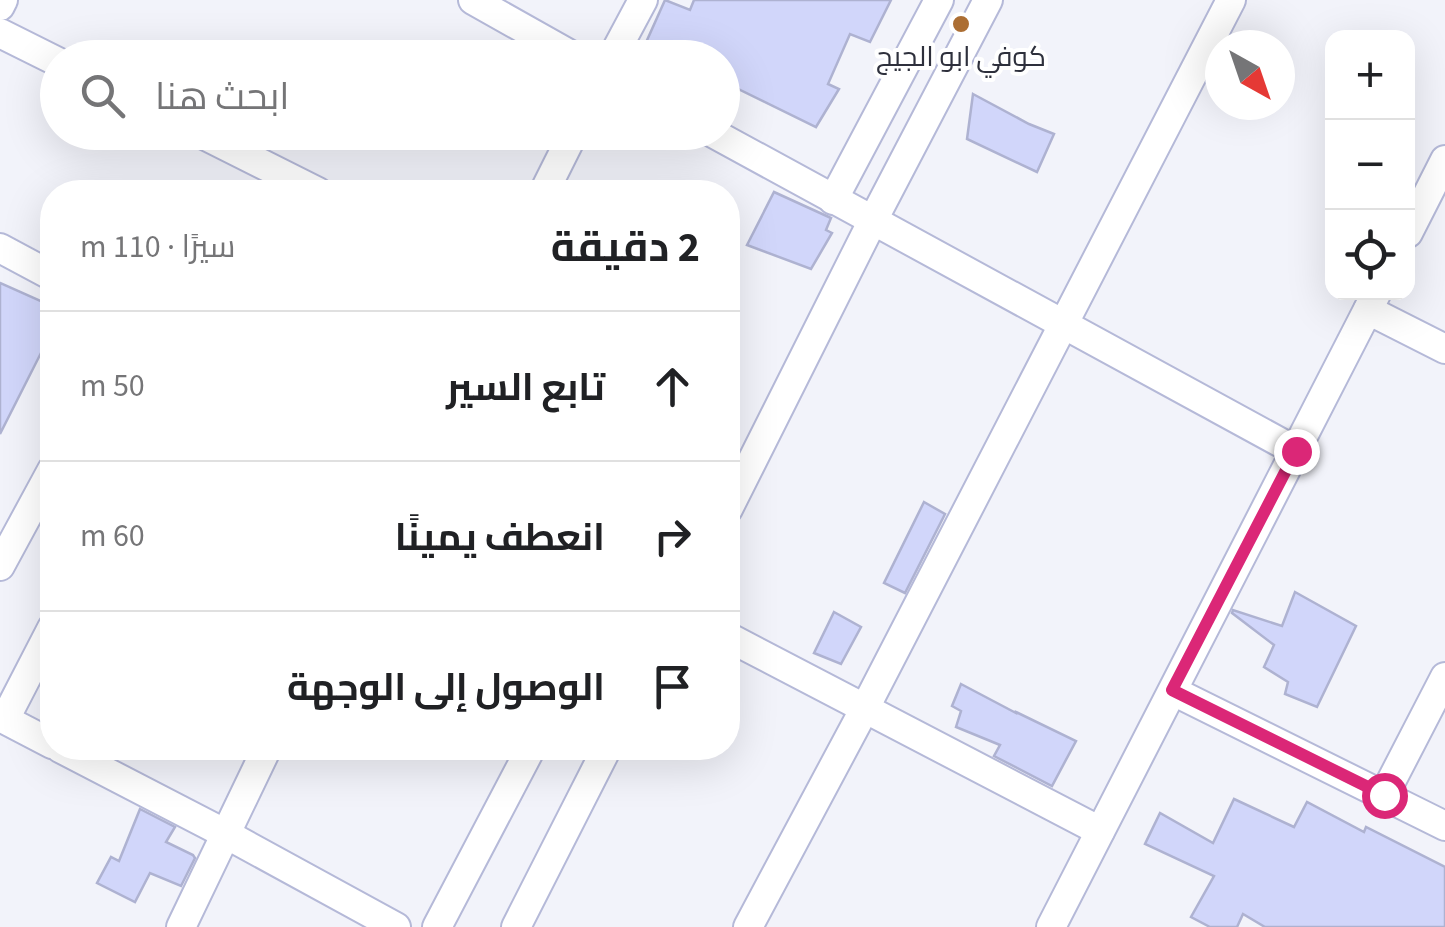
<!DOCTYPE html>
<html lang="ar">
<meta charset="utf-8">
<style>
body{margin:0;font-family:"Source Sans 3",Cairo,sans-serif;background:#f2f2f2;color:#202124;direction:rtl}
.controls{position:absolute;right:30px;top:30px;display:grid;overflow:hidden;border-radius:20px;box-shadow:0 10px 40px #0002}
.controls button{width:90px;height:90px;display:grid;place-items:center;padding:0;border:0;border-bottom:2px solid #e0e0e0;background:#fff;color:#202124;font:50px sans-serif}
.compass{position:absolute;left:1205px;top:30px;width:90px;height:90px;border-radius:50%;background:#fff;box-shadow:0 10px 40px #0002;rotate:140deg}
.stop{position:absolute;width:30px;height:30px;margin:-22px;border:8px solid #db2777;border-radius:50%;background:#fff}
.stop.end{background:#db2777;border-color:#fff;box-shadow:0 2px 10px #0008}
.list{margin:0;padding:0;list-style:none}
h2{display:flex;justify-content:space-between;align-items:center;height:130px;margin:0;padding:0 40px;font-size:42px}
h2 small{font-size:32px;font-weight:400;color:#757577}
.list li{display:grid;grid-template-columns:65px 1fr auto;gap:30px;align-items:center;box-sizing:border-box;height:150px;padding:0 40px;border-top:2px solid #e0e0e0}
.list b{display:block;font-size:38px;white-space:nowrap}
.list em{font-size:32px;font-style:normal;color:#757577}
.icon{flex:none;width:55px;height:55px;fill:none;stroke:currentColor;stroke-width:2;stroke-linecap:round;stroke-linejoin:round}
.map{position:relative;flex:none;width:1445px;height:927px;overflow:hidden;direction:ltr}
.search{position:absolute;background:#fff;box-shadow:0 10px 40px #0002;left:40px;top:40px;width:700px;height:110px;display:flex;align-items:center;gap:25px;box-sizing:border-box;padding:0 35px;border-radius:55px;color:#757577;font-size:38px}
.panel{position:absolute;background:#fff;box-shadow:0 10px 40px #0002;left:40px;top:180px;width:700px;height:580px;border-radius:40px;direction:rtl}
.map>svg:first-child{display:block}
.building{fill:#d1d6fa;stroke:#aeb2d1;stroke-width:2.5}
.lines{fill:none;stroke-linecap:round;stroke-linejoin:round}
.street-casing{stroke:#b5b9d8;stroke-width:32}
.street{stroke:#fff;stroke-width:28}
.route{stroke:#db2777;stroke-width:12}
.poi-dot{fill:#ac6e33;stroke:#fff;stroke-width:4}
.labels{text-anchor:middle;stroke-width:8;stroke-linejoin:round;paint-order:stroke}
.poi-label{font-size:28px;fill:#2e303c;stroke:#fff}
</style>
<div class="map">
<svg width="1445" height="927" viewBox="0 0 1445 927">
<rect width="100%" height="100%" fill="#f2f3fa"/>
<!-- building -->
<g class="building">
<polygon points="665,0 690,10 694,0 891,0 870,42 850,34 828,84 839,89 816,127 722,81 722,58 666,58 644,47"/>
<polygon points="973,94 1029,124 1054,134 1037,172 967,139"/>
<polygon points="774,192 831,218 826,230 832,233 811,269 747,245"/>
<polygon points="0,283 52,306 52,348 45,345 0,434"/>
<polygon points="924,502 945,514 905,593 884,583"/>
<polygon points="1295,592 1356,626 1317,707 1285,694 1288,682 1264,667 1274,645 1232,613 1233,610 1282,626"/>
<polygon points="834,612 861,627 841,664 814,653"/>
<polygon points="961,684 1016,713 1016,712 1076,741 1052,786 994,756 1000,745 956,727 961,711 952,706"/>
<polygon points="1234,799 1294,827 1307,802 1364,832 1366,827 1445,867 1445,927 1265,927 1243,914 1237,927 1210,927 1191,917 1214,876 1145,844 1160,813 1213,843"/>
<polygon points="140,809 175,827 166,842 193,855 195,858 181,886 150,873 135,902 97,883 111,857 119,861"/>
</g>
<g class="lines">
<defs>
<g id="street">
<polyline points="473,0 576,58"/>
<polyline points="0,6 3,0"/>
<polyline points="0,33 58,62"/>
<polyline points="612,58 643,0"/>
<polyline points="198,132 318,192"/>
<polyline points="711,132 1296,451"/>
<polyline points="544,192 574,132"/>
<polyline points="833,200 939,0"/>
<polyline points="1408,233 1445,160"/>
<polyline points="0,248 52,276"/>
<polyline points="1368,310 1445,349"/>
<polyline points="728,509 872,222 988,0"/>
<polyline points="0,566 52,470"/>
<polyline points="728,637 1100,831"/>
<polyline points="1173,691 1445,826"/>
<polyline points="0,717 52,744"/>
<polyline points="5,719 52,628"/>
<polyline points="60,748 224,833 396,927"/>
<polyline points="1384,795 1445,677"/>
<polyline points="181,927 267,748"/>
<polyline points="437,927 531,748"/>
<polyline points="516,927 607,748"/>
<polyline points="748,927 865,708 1231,0"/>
<polyline points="1051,927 1377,292"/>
</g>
</defs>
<!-- street casing -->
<use href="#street" class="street-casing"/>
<!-- street -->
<use href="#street" class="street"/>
</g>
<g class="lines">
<!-- route -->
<polyline class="route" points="1296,451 1172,690 1384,795"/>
</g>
<!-- markers -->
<circle class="poi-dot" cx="961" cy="24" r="10"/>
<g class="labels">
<!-- poi labels -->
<g class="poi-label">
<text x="961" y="66">كوفي ابو الجيج</text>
</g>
</g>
</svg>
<div class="controls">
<button>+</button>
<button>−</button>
<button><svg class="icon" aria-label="locate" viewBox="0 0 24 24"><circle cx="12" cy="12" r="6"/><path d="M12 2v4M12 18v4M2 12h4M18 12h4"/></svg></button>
</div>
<svg class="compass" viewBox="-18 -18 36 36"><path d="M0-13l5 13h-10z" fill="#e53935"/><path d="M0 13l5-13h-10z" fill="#757577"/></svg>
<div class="stop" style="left:1384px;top:795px"></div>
<div class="stop end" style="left:1296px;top:451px"></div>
<div class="search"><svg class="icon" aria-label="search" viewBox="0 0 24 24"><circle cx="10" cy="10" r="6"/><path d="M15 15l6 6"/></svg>ابحث هنا</div>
<section class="panel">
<h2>2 دقيقة<small>سيرًا · 110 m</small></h2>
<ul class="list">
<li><svg class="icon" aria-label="ahead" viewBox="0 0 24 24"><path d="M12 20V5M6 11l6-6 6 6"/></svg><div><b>تابع السير</b></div><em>50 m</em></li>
<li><svg class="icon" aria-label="right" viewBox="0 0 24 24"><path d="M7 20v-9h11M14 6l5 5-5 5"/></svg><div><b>انعطف يمينًا</b></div><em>60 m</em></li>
<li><svg class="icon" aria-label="arrive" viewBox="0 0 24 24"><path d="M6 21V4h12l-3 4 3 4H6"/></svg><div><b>الوصول إلى الوجهة</b></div></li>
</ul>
</section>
</div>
